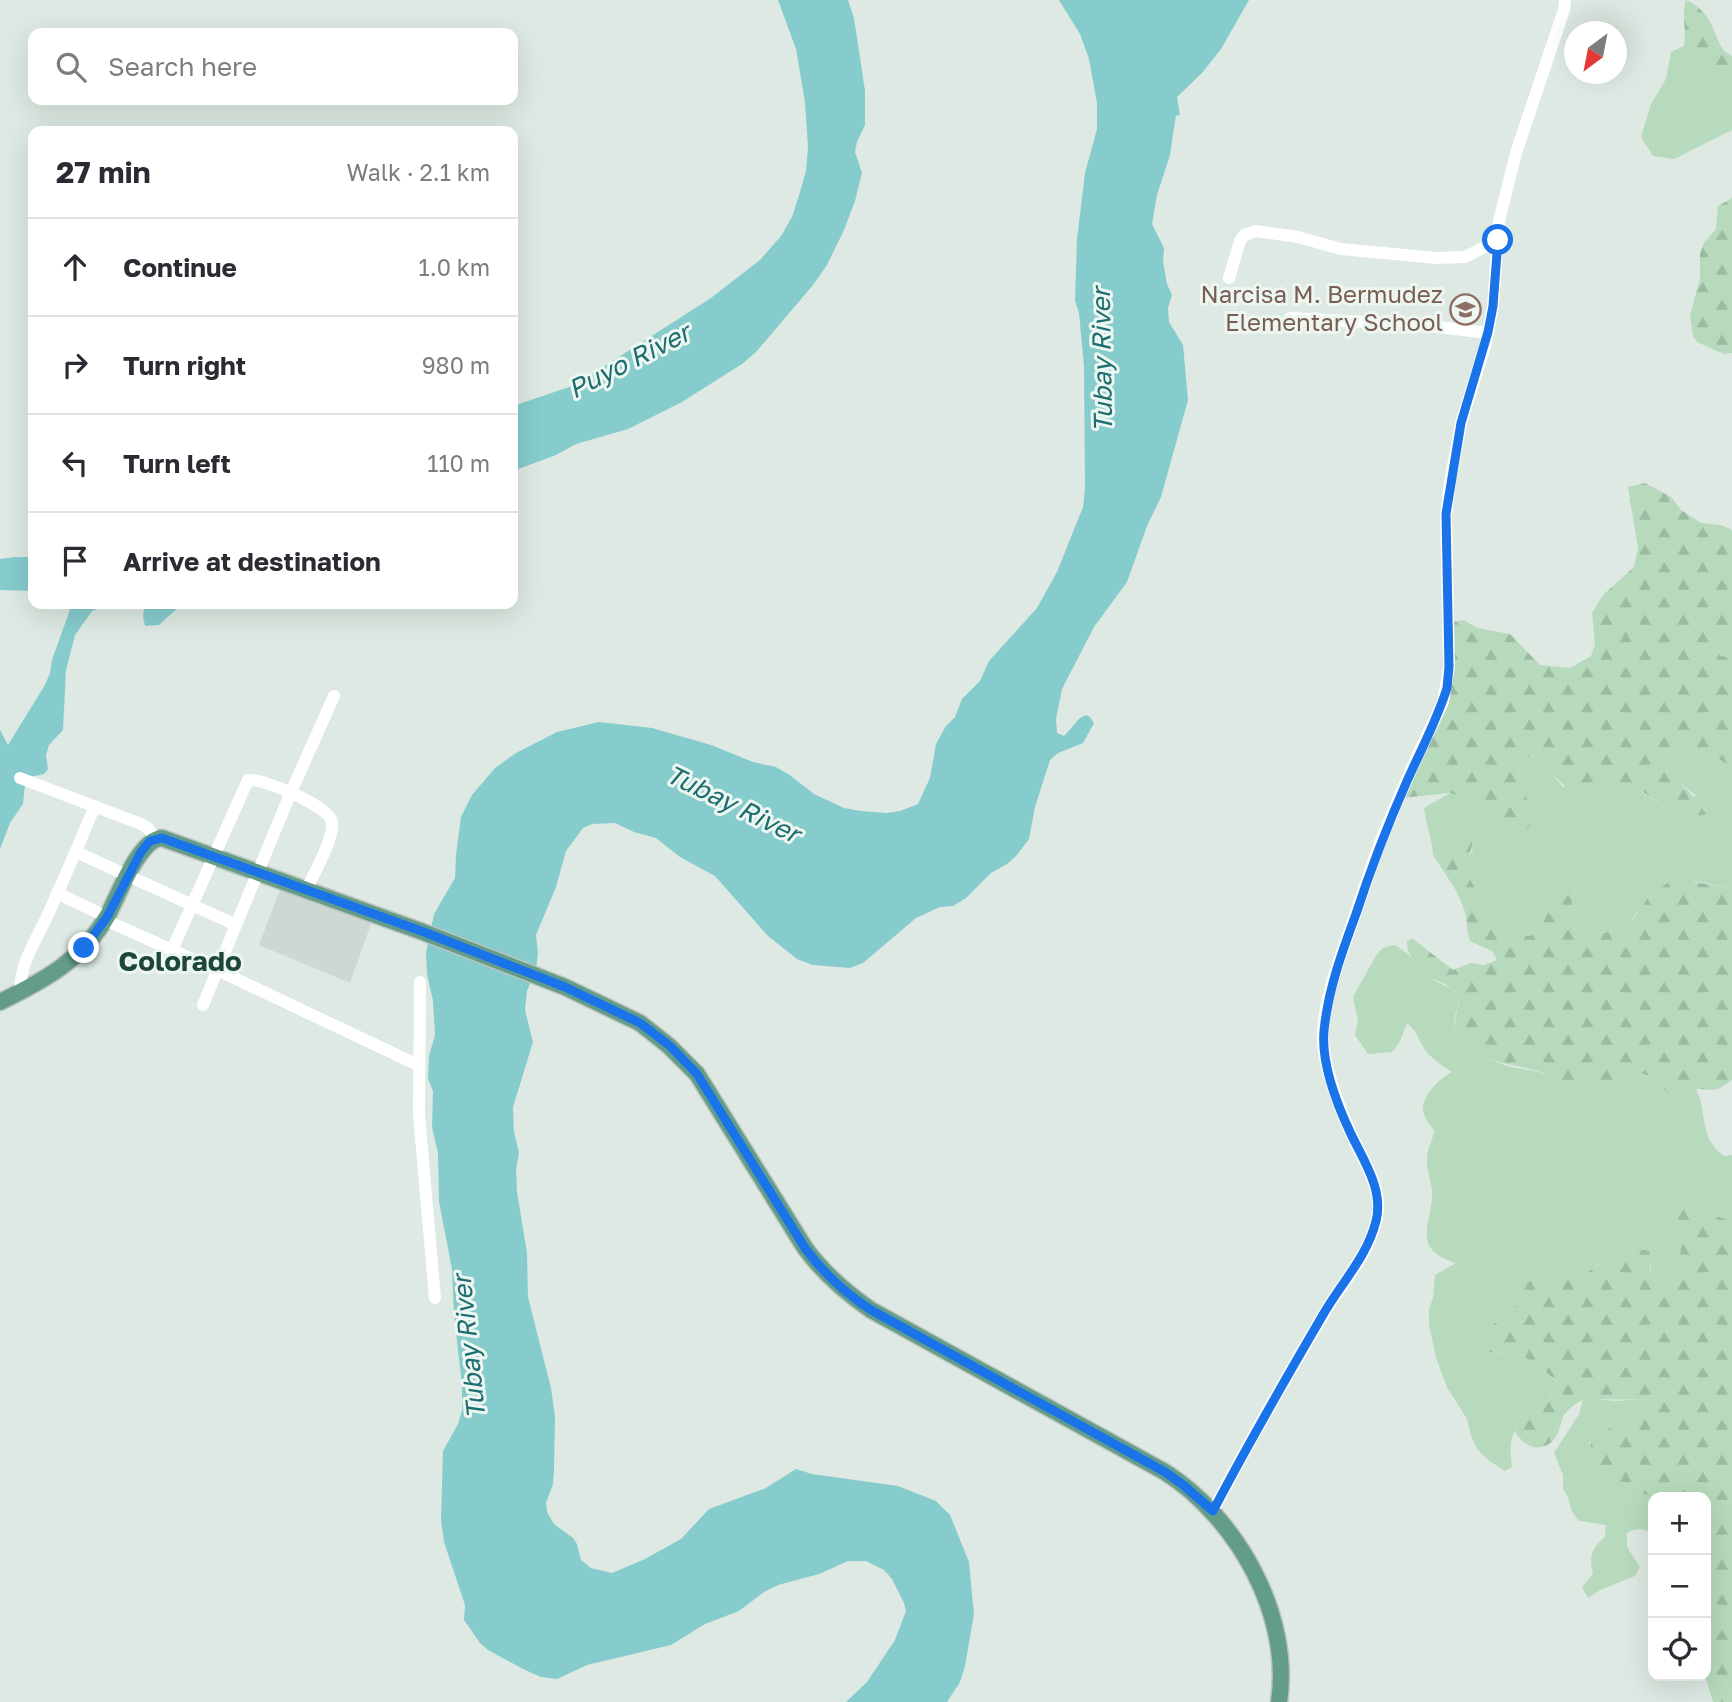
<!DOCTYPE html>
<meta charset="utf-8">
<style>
body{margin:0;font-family:"Golos Text",sans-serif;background:#f7f7f7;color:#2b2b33}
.controls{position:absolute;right:21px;bottom:21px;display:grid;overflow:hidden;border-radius:14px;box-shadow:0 7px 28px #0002}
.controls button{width:63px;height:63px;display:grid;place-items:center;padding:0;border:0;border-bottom:2px solid #e1e1e2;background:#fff;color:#2b2b33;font:35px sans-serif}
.compass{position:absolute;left:1564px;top:21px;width:63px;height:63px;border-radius:50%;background:#fff;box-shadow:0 7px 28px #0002;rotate:212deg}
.stop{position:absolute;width:21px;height:21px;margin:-16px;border:5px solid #1a73e8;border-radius:50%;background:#fff}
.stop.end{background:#1a73e8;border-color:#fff;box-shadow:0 2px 7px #0008}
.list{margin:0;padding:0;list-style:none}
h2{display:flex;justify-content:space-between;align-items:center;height:91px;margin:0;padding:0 28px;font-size:30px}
h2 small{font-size:23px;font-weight:400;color:#7c7c81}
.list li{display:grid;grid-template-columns:46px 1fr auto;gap:21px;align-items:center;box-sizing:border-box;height:98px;padding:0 28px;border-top:2px solid #e1e1e2}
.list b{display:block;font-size:26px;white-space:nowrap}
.list em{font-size:23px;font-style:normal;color:#7c7c81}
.icon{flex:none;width:38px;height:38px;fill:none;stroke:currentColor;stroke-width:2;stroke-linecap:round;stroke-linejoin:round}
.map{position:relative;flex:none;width:1732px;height:1702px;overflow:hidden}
.search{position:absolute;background:#fff;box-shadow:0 7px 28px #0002;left:28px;top:28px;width:490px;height:77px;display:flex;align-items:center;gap:18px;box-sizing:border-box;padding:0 24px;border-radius:14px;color:#7c7c81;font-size:26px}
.panel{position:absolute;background:#fff;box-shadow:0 7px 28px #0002;left:28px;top:126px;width:490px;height:483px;border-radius:14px}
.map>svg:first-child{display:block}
.built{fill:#ccd8d1}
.green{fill:#b6dabb}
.forest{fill:url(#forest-firs)}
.water{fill:#86cccd}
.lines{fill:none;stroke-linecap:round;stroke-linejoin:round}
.major-casing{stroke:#bcc3c0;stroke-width:19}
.minor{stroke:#fff;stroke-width:12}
.major{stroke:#639d87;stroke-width:16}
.route{stroke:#1a73e8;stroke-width:9}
.labels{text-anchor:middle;stroke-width:6;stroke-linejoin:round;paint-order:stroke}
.education-label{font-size:24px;fill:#785e54;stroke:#edf6f0;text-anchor:end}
.water-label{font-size:26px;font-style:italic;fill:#1c6e71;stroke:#edf6f0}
.quarter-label{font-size:28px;font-weight:bold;fill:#1d4838;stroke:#edf6f0}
</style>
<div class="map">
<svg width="1732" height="1702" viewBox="0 0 1732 1702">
<defs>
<pattern id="forest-firs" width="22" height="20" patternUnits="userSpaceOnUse" patternTransform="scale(1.75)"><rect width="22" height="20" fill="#b6dabb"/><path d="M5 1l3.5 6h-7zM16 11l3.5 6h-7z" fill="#9cbca1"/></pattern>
</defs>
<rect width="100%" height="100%" fill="#dde9e2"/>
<!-- built -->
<polygon class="built" points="281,887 372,921 350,983 259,945"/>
<!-- green -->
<g class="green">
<polygon points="1684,46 1707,54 1728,74 1732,75 1732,130 1674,159 1653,156 1641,137 1651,104 1666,79 1671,52"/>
<polygon points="1732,628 1732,659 1720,655 1712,639"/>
<path d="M1688 744 1732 766V889L1695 881 1637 912 1627 928 1604 933 1576 931 1569 918 1576 880 1547 913 1541 930 1530 936C1525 935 1518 934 1514 932 1500 925 1470 885 1467 871 1465 862 1468 857 1473 850L1463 835 1433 855C1432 838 1426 825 1424 808L1450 793 1474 802 1501 821 1524 796 1517 778 1519 761 1532 755 1546 767 1563 787 1624 781 1662 805 1696 796 1669 773 1658 760 1671 746Z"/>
<path d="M1394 945C1412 953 1420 971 1437 982 1448 988 1451 985 1460 996 1459 1005 1454 1015 1454 1023 1455 1047 1488 1060 1508 1066 1525 1071 1540 1068 1555 1081L1640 1074 1657 1080 1664 1090 1696 1089C1709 1115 1697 1136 1724 1156L1732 1155V1221L1699 1211 1676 1234 1682 1251 1675 1286 1665 1293 1651 1279V1264L1633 1248 1576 1278 1529 1282 1515 1306 1480 1336 1477 1353 1514 1352 1530 1360 1558 1383C1548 1414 1514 1412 1511 1444 1510 1451 1511 1459 1512 1467L1505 1471 1488 1460 1477 1449 1471 1436 1467 1419 1447 1387 1436 1358 1429 1324V1309L1433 1298 1435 1275 1456 1263C1409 1248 1433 1225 1432 1191 1431 1180 1426 1169 1427 1158 1427 1149 1433 1140 1434 1131 1431 1125 1424 1118 1423 1111 1422 1095 1440 1078 1452 1072 1439 1064 1426 1055 1420 1041 1416 1032 1415 1030 1407 1023L1399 1043 1392 1052 1368 1054 1355 1035 1358 1021 1353 997 1377 954 1383 948Z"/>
<path d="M1593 1399 1616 1401 1645 1399 1655 1407 1635 1421 1606 1430 1589 1442 1595 1470 1622 1482 1637 1485 1658 1497 1671 1495 1675 1497H1653V1534C1643 1529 1637 1527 1627 1533V1547L1640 1567 1635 1576 1600 1590 1588 1598 1582 1587 1593 1574C1589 1556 1591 1549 1605 1537L1606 1525 1579 1521 1572 1512 1568 1497 1563 1489V1475L1554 1453 1579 1414 1583 1400Z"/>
</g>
<!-- forest -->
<g class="forest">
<path d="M1686 0C1720 15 1711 47 1732 56V75L1717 69C1710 53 1698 53 1684 46 1687 30 1681 12 1686 0Z"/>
<polygon points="1732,198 1732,353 1724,354 1697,342 1693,336 1690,316 1700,278 1700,254 1704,243 1716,229 1718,206"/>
<path d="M1645 483 1671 497 1681 510 1701 523 1721 525 1732 530V628L1712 639 1720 655 1732 659V766L1688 744 1671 746 1658 760C1674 779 1693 792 1706 814 1668 824 1646 781 1611 782L1600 797 1581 799C1562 786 1549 769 1532 755L1519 761 1517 777 1535 817 1526 831 1501 821 1474 802 1450 793 1401 798 1439 716 1452 622 1464 620 1477 628 1510 634 1540 665 1570 668 1591 656 1595 644 1592 613 1603 595 1634 567 1638 548 1628 487Z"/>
<path d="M1463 835 1473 838C1473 851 1465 859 1467 870 1469 884 1500 925 1513 931 1518 934 1524 935 1530 936L1541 930 1559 876 1569 869 1576 880 1569 918 1576 931 1604 933 1627 928 1648 898 1674 878 1732 889V1080C1713 1094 1715 1089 1694 1089 1686 1089 1678 1092 1670 1094 1660 1087 1654 1075 1639 1074 1626 1074 1608 1086 1592 1087 1580 1088 1566 1088 1555 1081 1548 1077 1545 1073 1537 1071 1512 1063 1475 1063 1458 1038 1450 1025 1459 1010 1460 996 1447 979 1429 984 1415 962 1410 955 1407 951 1407 941L1413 939 1453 970 1471 963 1484 965 1497 960 1492 951 1470 941C1466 930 1468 920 1464 909 1457 888 1444 873 1433 855Z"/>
<path d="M1687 1207 1732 1221V1702H1713L1705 1676 1706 1497H1675L1671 1495 1658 1497 1643 1494 1637 1485 1622 1482 1606 1489 1592 1479C1598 1463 1586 1450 1592 1434L1635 1421 1654 1407 1645 1399C1630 1401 1590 1397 1581 1401 1574 1404 1569 1409 1564 1415 1561 1420 1561 1425 1559 1430 1550 1454 1526 1452 1515 1431 1524 1408 1550 1412 1558 1382L1530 1360 1514 1352 1477 1353 1480 1336 1515 1306 1528 1282 1542 1276 1576 1278 1633 1248 1649 1251 1651 1279 1665 1292 1675 1286C1680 1256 1687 1250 1668 1223L1674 1214Z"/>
</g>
<!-- water -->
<g class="water">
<polygon points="778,0 848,0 854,18 865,91 865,125 857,142 855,152 862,173 855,201 844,230 827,265 813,285 756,352 742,364 682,402 628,429 576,444 556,455 513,471 513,406 575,385 711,298 760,260 781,236 792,217 800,192 806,171 808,147 805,102 796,49"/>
<polygon points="1059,0 1249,0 1221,49 1202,73 1177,97 1180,115 1176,116 1175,121 1170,155 1157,195 1152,224 1164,248 1163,262 1167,284 1172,295 1168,308 1169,322 1183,345 1188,400 1161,497 1147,526 1127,582 1094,627 1062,689 1056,719 1057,733 1064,736 1080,718 1086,715 1090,717 1094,723 1083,743 1058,753 1050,760 1035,807 1029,839 1016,856 1007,864 991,873 966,898 953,906 940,907 916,918 863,963 850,968 813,965 797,959 768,936 715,876 680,857 656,838 634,832 615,823 592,824 583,828 566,851 556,887 536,935 538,953 536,969 527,991 525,1010 533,1042 513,1107 514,1132 519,1153 516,1169 517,1192 527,1253 528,1297 551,1388 555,1417 554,1470 553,1484 546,1503 547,1512 554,1524 573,1538 577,1544 581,1560 591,1568 612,1573 645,1559 681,1539 709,1509 766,1488 796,1469 812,1474 898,1486 936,1501 950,1515 969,1562 974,1614 965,1666 960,1682 947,1702 846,1702 867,1682 895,1640 906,1611 904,1603 892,1579 884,1570 866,1561 848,1561 819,1574 778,1585 764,1592 739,1611 705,1624 671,1645 587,1665 557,1679 541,1677 523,1669 488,1650 480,1643 464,1620 465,1605 444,1542 441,1520 443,1451 458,1424 462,1411 462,1386 454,1313 452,1269 439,1202 438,1153 432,1127 433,1091 428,1079 429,1056 435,1035 433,1001 427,974 426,953 434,914 455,878 456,855 461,817 472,795 495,768 516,753 557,732 599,722 652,728 711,745 753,762 776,767 791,776 814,794 844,808 861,811 887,813 900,811 918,804 930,778 936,744 946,726 955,717 962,699 980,681 989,661 1037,608 1057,572 1083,507 1085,488 1084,367 1079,313 1075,301 1077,239 1085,173 1097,129 1097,103 1089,59 1080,34"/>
<polygon points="15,557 33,557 33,591 0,590 0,559"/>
<polygon points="72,604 108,604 92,611 75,635 66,670 63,730 49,745 46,755 48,769 44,774 30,777 25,785 23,804 10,823 0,849 0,730 8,745 45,685 50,673 52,660"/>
<polygon points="145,604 182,604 159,625 145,626 143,616"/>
</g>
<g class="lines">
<defs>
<path id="major" d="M0 1002C45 980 82 960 108 915 118 896 139 839 162 838L423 932 565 987 640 1023 669 1046 697 1074 805 1248C824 1274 845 1292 871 1310L1165 1472C1237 1518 1292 1615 1279 1702"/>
</defs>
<!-- major casing -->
<use href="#major" class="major-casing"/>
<!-- minor -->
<g class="minor">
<polyline points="1229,278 1240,241 1244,235 1256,231 1298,237 1341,249 1436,258 1465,257 1498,240"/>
<polyline points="1290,318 1421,325 1488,333"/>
<polyline points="20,778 141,824 148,828 155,838"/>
<polyline points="76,852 236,925"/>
<polyline points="57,893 107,917"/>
<polyline points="105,920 217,970 418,1065"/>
<path d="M172 950 248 780C263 778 332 807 332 823 333 842 314 872 307 889"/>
<polyline points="420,982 419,1115 435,1298"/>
<path d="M20 993C20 961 37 939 49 912 65 877 80 841 95 806"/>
<polyline points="203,1005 291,792 334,696"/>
<path d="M1213 1511C1247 1445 1284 1381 1322 1317 1341 1283 1374 1251 1378 1210 1380 1182 1360 1156 1350 1131 1339 1106 1328 1078 1324 1051 1318 1010 1341 956 1354 918 1364 889 1373 860 1384 833 1402 789 1422 745 1443 702L1449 667 1446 515 1450 482 1461 423 1486 343 1493 306 1499 221 1516 153 1564 10 1565 0"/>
</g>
<!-- major -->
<use href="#major" class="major"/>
</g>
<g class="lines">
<!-- route -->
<path class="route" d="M84 948 107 917 141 852 150 841 162 838 424 932 565 987 640 1023 670 1046 697 1074 805 1248C824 1274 845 1293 871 1310L1165 1472 1182 1484 1213 1511C1248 1444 1286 1378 1324 1313 1342 1282 1367 1257 1376 1221 1384 1189 1363 1160 1350 1132 1336 1102 1321 1064 1324 1031 1328 990 1342 952 1356 914 1371 868 1388 824 1407 781 1421 750 1437 720 1447 688L1449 667 1446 514 1461 423 1488 332 1493 306 1498 240"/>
</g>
<!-- icons -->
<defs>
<symbol id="school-ring" viewBox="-11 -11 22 22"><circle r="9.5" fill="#edf6f0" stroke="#8d6e63" stroke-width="1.5"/><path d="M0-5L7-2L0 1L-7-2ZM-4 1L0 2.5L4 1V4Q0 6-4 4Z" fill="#8d6e63"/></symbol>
</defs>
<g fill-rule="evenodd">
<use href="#school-ring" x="1448" y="292" width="35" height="35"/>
</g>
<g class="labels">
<!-- education labels -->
<g class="education-label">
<text x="1443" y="303">Narcisa M. Bermudez<tspan x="1443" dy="28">Elementary School</tspan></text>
</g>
<!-- water labels -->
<g class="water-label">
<text transform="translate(1102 360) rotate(-91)" y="9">Tubay River</text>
<text transform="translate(629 361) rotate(-27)" y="9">Puyo River</text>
<text transform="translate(733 804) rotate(26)" y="9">Tubay River</text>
<text transform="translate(469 1347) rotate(-96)" y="9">Tubay River</text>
</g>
<!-- quarter labels -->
<g class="quarter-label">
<text x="180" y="971">Colorado</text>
</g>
</g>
</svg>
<div class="controls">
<button>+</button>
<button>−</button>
<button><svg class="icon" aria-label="locate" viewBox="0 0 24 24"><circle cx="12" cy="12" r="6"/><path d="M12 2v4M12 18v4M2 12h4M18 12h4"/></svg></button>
</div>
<svg class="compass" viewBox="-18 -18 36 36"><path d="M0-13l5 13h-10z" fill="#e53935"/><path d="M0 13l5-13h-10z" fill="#7c7c81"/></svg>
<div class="stop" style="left:1498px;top:240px"></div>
<div class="stop end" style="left:84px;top:948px"></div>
<div class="search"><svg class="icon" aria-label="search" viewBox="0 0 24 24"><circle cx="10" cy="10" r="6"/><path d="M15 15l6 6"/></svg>Search here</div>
<section class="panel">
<h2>27 min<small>Walk · 2.1 km</small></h2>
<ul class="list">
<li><svg class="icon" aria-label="ahead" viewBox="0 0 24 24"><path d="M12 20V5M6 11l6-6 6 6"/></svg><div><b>Continue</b></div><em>1.0 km</em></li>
<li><svg class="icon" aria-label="right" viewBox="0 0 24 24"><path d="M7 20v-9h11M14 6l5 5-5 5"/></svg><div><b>Turn right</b></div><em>980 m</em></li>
<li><svg class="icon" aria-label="left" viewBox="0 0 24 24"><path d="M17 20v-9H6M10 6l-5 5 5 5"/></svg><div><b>Turn left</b></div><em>110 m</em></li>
<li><svg class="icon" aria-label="arrive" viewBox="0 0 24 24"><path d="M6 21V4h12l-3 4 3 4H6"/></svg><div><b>Arrive at destination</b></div></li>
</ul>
</section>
</div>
